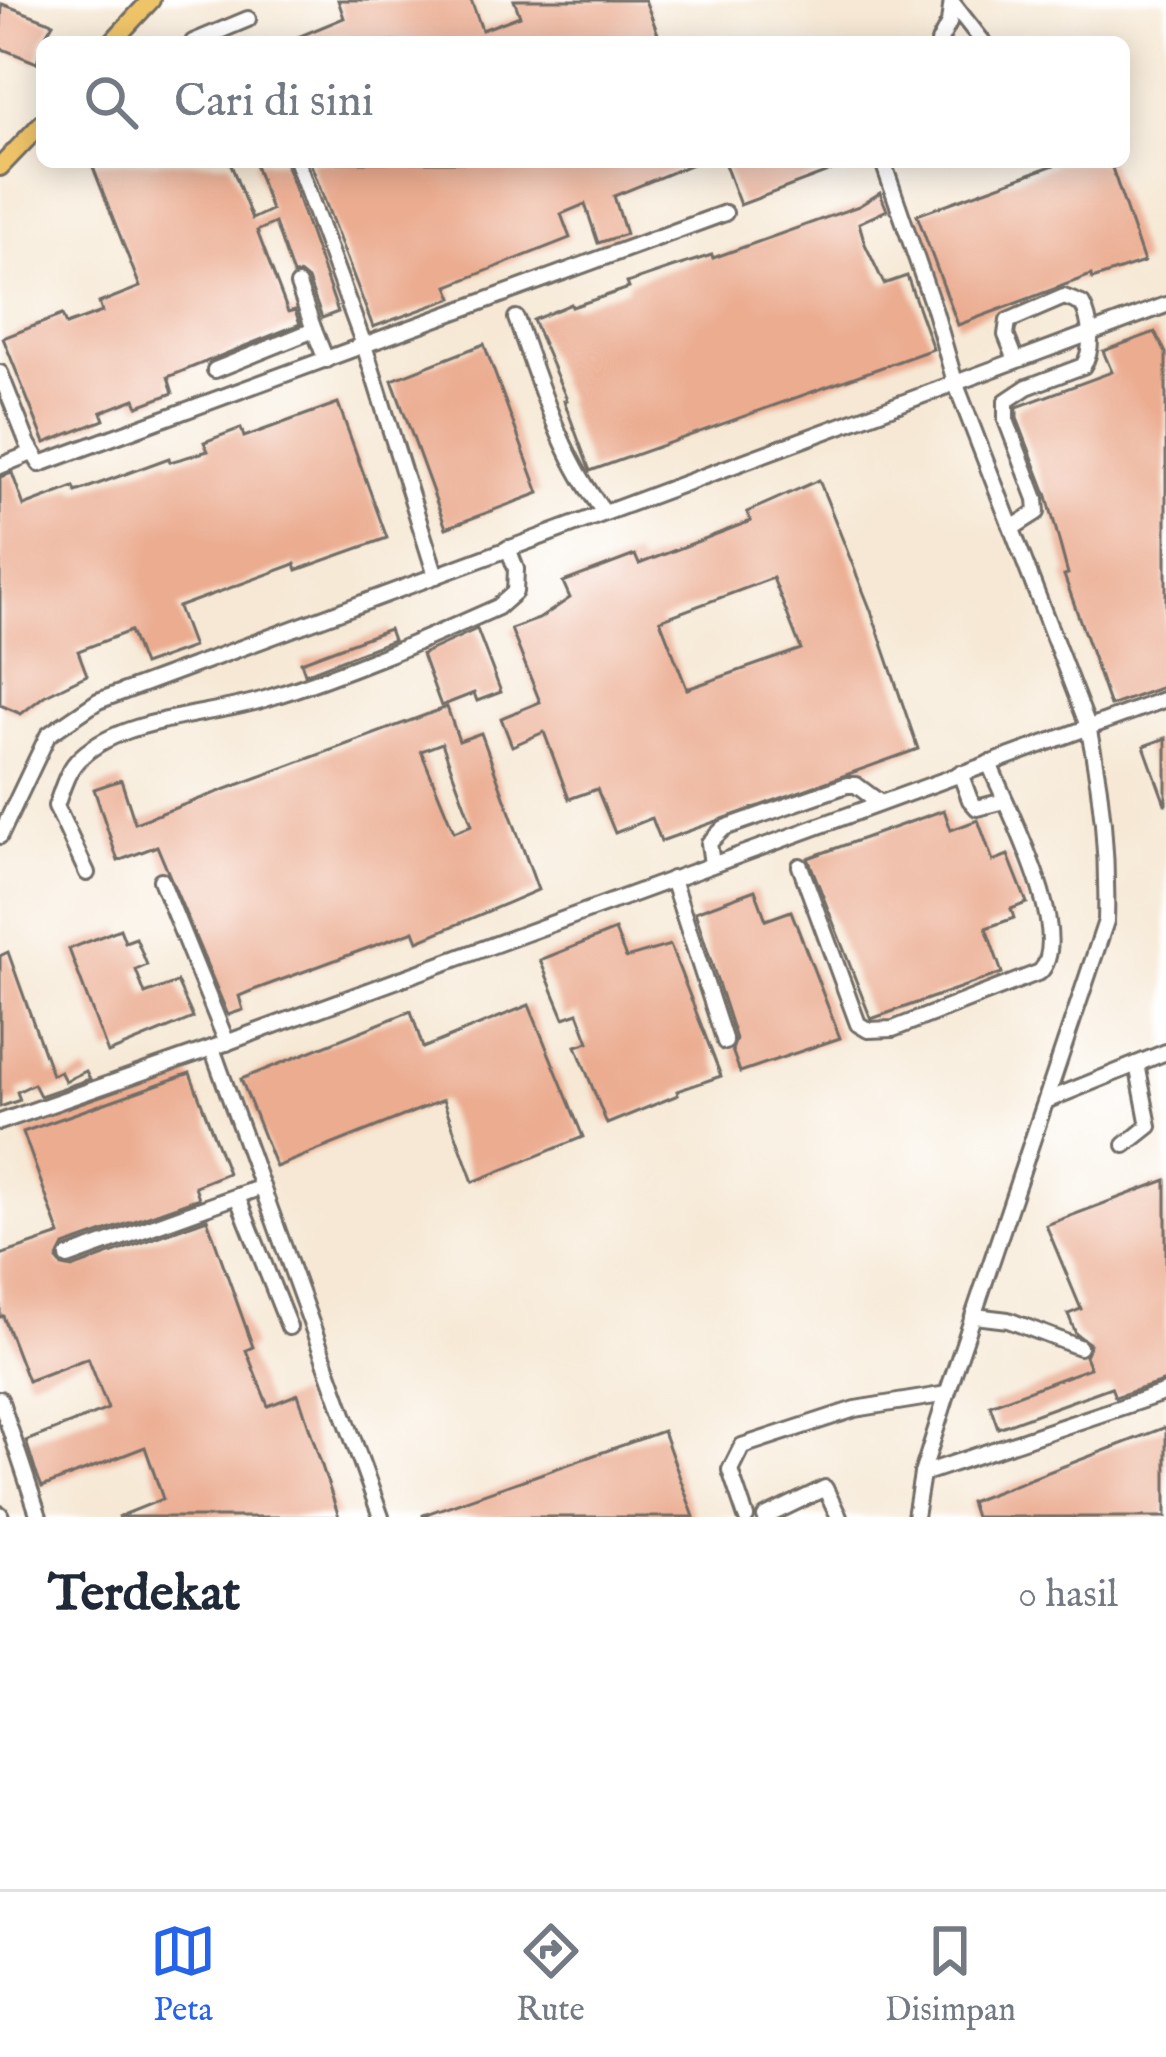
<!DOCTYPE html>
<html lang="id">
<style>
body{margin:0;font-family:"IM FELL English",serif;background:#f2f2f3;color:#1f2937}
.list{margin:0;padding:0;list-style:none}
h2{display:flex;justify-content:space-between;align-items:center;height:156px;margin:0;padding:0 48px;font-size:51px}
h2 small{font-size:39px;font-weight:400;color:#747a83}
.icon{flex:none;width:66px;height:66px;fill:none;stroke:currentColor;stroke-width:2;stroke-linecap:round;stroke-linejoin:round}
.map{position:relative;flex:none;width:1166px;height:1517px;overflow:hidden}
.search{position:absolute;background:#fff;box-shadow:0 6px 30px #0003;left:36px;right:36px;top:36px;height:132px;display:flex;align-items:center;gap:30px;box-sizing:border-box;padding:0 42px;border-radius:18px;color:#747a83;font-size:45px}
.sheet{height:372px;background:#fff}
nav{display:flex;justify-content:space-around;align-items:center;box-sizing:border-box;height:168px;border-top:3px solid #e0e1e3;background:#fff;font-size:33px;color:#747a83}
nav a{display:grid;justify-items:center;gap:6px}
nav .on{color:#2563eb}
.map>svg:first-child{display:block}
.building{fill:#ebac90;fill-rule:evenodd}
.lines{fill:none;stroke-linecap:round;stroke-linejoin:round}
.minor-casing{stroke:#726d66;stroke-width:20}
.major-casing{stroke:#726d66;stroke-width:22}
.minor{stroke:#fff;stroke-width:14}
.major{stroke:#efc469;stroke-width:16}
</style>
<div class="map">
<svg width="1166" height="1517" viewBox="0 0 1166 1517">
<rect width="100%" height="100%" fill="#fff"/>
<filter id="ink" filterUnits="userSpaceOnUse"><feTurbulence type="fractalNoise" baseFrequency=".00833" numOctaves="2"/><feDisplacementMap in="SourceGraphic" scale="24" xChannelSelector="R" yChannelSelector="G"/><feConvolveMatrix kernelMatrix="1 2 1 2 8 2 1 2 1" color-interpolation-filters="sRGB"/></filter>
<filter id="wash" filterUnits="userSpaceOnUse"><feTurbulence type="fractalNoise" baseFrequency=".004" numOctaves="4" result="noise"/><feDisplacementMap in="SourceGraphic" scale="48" xChannelSelector="R" yChannelSelector="G"/><feGaussianBlur stdDeviation="2.7" result="paint"/><feColorMatrix in="noise" values="0 0 0 0 0 0 0 0 0 0 0 0 0 0 0 0 0 1.4 0 .05"/><feComposite in="paint" operator="in"/></filter>
<g filter="url(#wash)">
<rect width="100%" height="100%" fill="#f6e8d4"/>
<g id="blocks">
<!-- building -->
<g class="building">
<polygon points="338,0 471,0 482,30 520,16 514,0 645,0 661,42 286,42 344,18"/>
<polygon points="2,4 53,23 42,42 37,63 0,48"/>
<polygon points="91,162 230,162 252,219 271,210 254,162 285,162 338,312 322,318 308,280 301,274 293,275 275,223 257,231 288,312 295,310 300,324 168,377 173,393 138,406 135,399 101,412 104,420 45,443 3,338 62,315 66,325 102,312 99,303 140,287"/>
<polygon points="310,162 694,162 695,163 614,196 626,234 598,243 585,204 561,214 570,238 448,286 453,298 373,327"/>
<polygon points="724,162 852,162 852,163 740,205"/>
<polygon points="1053,162 1110,162 1144,262 1092,279 1091,275 958,325 917,215 1054,165"/>
<polygon points="880,193 887,210 859,223 865,244 884,284 907,276 933,349 590,471 564,401 567,400 533,320 571,304 572,307 629,288 627,283 671,268 712,255 713,258 859,206"/>
<polygon points="1155,332 1166,353 1166,686 1110,706 1064,575 1068,574 1047,496 1017,418 1017,407 1112,372 1103,351"/>
<polygon points="484,344 539,493 446,528 392,380"/>
<polygon points="338,403 387,538 297,570 295,564 178,607 193,647 143,665 130,631 78,651 87,675 44,696 21,714 0,705 0,477 12,473 24,506 74,487 76,492 169,458 170,462 208,451 204,442 241,428 244,437"/>
<path d="M819 480 871 611 918 749 661 841 652 818 615 833 597 789 569 799 544 732 512 746 501 718 540 702 511 629 539 619 570 598 563 582 635 555 639 564 751 521 747 512ZM773 578 801 649 687 689 660 620Z"/>
<polygon points="389,629 393,640 305,674 301,662"/>
<polygon points="477,629 501,692 477,701 474,693 441,706 422,654"/>
<path d="M447 707 459 741 481 733 538 890 418 941 414 931 251 991 239 996 243 1010 228 1015 157 846 118 861 94 789 121 780 135 823ZM442 743 472 825 454 832 421 751Z"/>
<polygon points="1166,738 1166,804 1165,804 1144,746"/>
<polygon points="944,810 951,830 978,820 993,861 1008,855 1027,903 1011,909 1014,918 986,928 1002,973 871,1019 808,858"/>
<polygon points="755,890 766,920 791,911 840,1038 740,1072 732,1050 736,1039 695,912"/>
<polygon points="120,929 125,942 136,938 147,965 136,970 145,994 177,982 193,1018 108,1053 69,949"/>
<polygon points="615,930 626,958 670,945 721,1076 677,1091 678,1095 607,1124 576,1046 589,1042 578,1013 564,1018 540,960"/>
<polygon points="8,952 52,1075 60,1071 65,1081 86,1071 90,1079 40,1096 34,1084 17,1092 20,1100 0,1107 0,956"/>
<polygon points="529,1005 583,1137 473,1182 443,1100 276,1167 241,1079 411,1011 423,1048"/>
<polygon points="190,1073 228,1173 195,1186 199,1198 64,1246 57,1260 62,1266 72,1268 207,1219 253,1347 246,1350 268,1406 298,1394 339,1517 118,1517 163,1499 145,1447 42,1487 35,1470 26,1441 108,1409 88,1358 28,1381 3,1316 0,1317 0,1255 60,1235 23,1132"/>
<polygon points="1166,1180 1166,1381 1115,1397 1111,1387 998,1428 990,1405 1090,1368 1085,1356 1090,1344 1076,1334 1068,1314 1081,1309 1046,1225"/>
<polygon points="1166,1427 1166,1517 975,1517 970,1502"/>
<polygon points="663,1431 694,1517 423,1517 423,1515"/>
</g>
</g>
</g>
<g filter="url(#ink)">
<use href="#blocks" fill-opacity="0" stroke="#726d66" stroke-width="3"/>
<g class="lines">
<defs>
<g id="minor">
<polyline points="954,5 983,42"/>
<polyline points="193,42 248,19"/>
<polyline points="939,42 949,23 952,0"/>
<path d="M883 162 935 312 955 382 1088 726C1102 791 1108 855 1106 921L947 1394 922 1474 915 1517"/>
<polyline points="298,285 314,330"/>
<path d="M516 318C540 384 560 455 604 512"/>
<polyline points="215,370 314,330 326,360"/>
<polyline points="0,373 28,444 40,464 364,345 297,162"/>
<polyline points="0,466 32,453"/>
<path d="M1012 528 1037 512 1036 499 1006 420V401L1027 387 1083 366C1094 350 1091 320 1082 304L1064 297 1008 321 1006 335 1016 360"/>
<polyline points="436,576 364,345 725,213"/>
<polyline points="960,773 970,800 977,808 1004,801"/>
<polyline points="0,836 48,735 98,701 1166,305"/>
<polyline points="712,864 709,843 724,828 847,785 856,785 879,802"/>
<path d="M800 866 858 1024 868 1030 893 1029 1040 972C1075 935 1006 806 989 763"/>
<path d="M87 873 56 806C62 790 67 769 81 757 124 717 211 716 265 699 345 674 422 641 498 607L515 592 516 569 508 548"/>
<polyline points="672,879 725,1042"/>
<polyline points="161,880 227,1043"/>
<polyline points="212,1048 381,1517"/>
<polyline points="1048,1100 1166,1052"/>
<polyline points="0,1122 212,1048 1166,699"/>
<polyline points="1125,1145 1149,1126 1137,1064"/>
<polyline points="237,1196 289,1327"/>
<polyline points="68,1257 262,1187"/>
<polyline points="975,1316 1008,1320 1079,1347"/>
<polyline points="0,1399 39,1517"/>
<polyline points="922,1474 1166,1392"/>
<polyline points="0,1514 1,1517"/>
<polyline points="746,1517 730,1470 742,1446 855,1409 947,1394"/>
<polyline points="765,1517 825,1488 839,1517"/>
</g>
<g id="major">
<polyline points="112,42 151,0"/>
<polyline points="0,167 42,123"/>
</g>
</defs>
<!-- minor casing -->
<use href="#minor" class="minor-casing"/>
<!-- major casing -->
<use href="#major" class="major-casing"/>
<!-- minor -->
<use href="#minor" class="minor"/>
<!-- major -->
<use href="#major" class="major"/>
</g>
</g>
</svg>
<div class="search"><svg class="icon" aria-label="search" viewBox="0 0 24 24"><circle cx="10" cy="10" r="6"/><path d="M15 15l6 6"/></svg>Cari di sini</div>
</div>
<section class="sheet">
<h2>Terdekat<small>0 hasil</small></h2>
<ul class="list">
</ul>
</section>
<nav>
<a class="on"><svg class="icon" aria-label="map" viewBox="0 0 24 24"><path d="M3 6l6-2 6 2 6-2v14l-6 2-6-2-6 2zM9 4v14M15 6v14"/></svg>Peta</a>
<a><svg class="icon" aria-label="directions" viewBox="0 0 24 24"><path d="M12 3l9 9-9 9-9-9zM9 14v-3h6M13 9l2 2-2 2"/></svg>Rute</a>
<a><svg class="icon" aria-label="saved" viewBox="0 0 24 24"><path d="M7 4h10v16l-5-4-5 4z"/></svg>Disimpan</a>
</nav>
